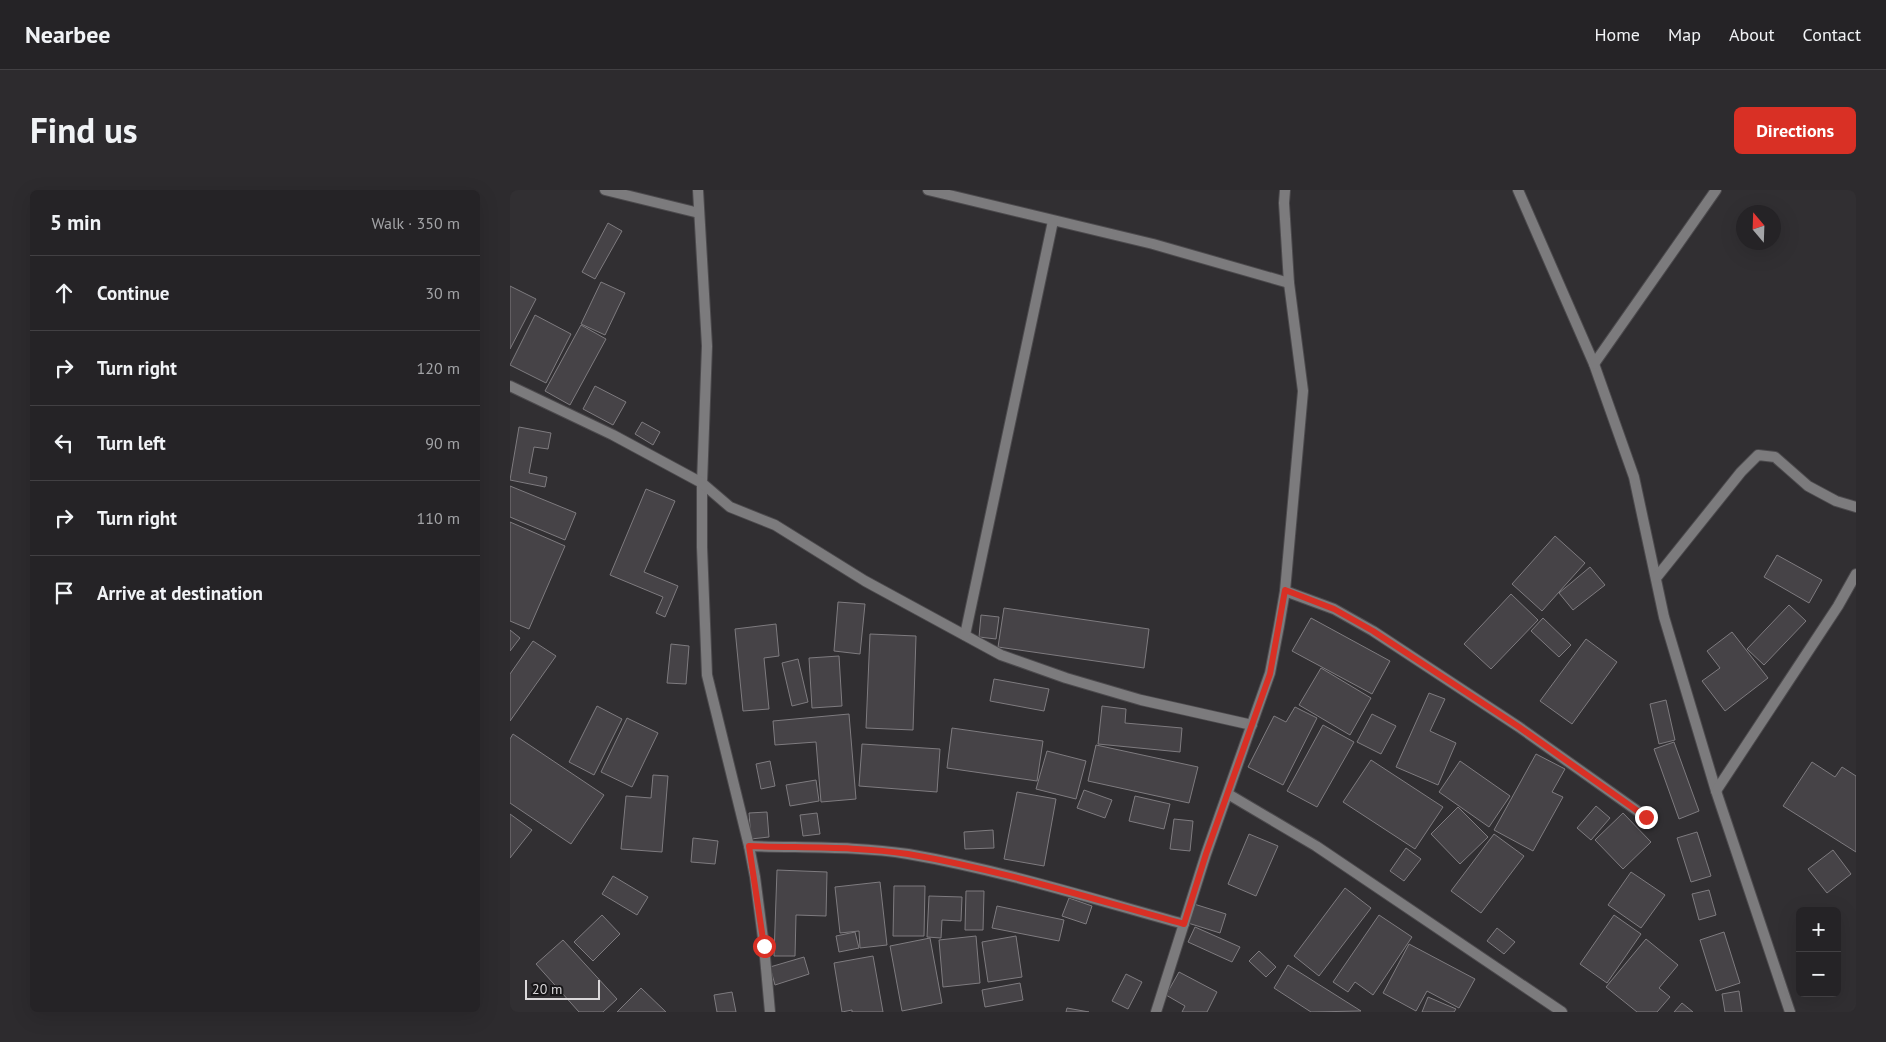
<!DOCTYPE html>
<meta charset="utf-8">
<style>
body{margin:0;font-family:"PT Sans",sans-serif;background:#2d2b2e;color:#f1f3f6}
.controls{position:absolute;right:15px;bottom:15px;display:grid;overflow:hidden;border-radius:8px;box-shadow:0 5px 20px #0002}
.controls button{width:45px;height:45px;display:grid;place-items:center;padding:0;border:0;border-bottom:1px solid #424043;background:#252326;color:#f1f3f6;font:25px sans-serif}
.compass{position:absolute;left:1226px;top:15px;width:45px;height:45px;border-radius:50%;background:#252326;box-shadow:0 5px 20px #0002;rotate:341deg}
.scale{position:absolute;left:15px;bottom:12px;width:75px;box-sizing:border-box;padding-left:5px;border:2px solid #dad8da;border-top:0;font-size:14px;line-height:18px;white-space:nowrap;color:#dad8da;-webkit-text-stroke:4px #181719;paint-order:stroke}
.stop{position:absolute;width:15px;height:15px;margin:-11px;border:4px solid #d93025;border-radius:50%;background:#fff}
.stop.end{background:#d93025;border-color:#fff;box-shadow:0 1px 5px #0008}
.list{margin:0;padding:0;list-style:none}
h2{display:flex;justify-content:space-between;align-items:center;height:65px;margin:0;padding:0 20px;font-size:21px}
h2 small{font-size:16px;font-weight:400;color:#a3a4a7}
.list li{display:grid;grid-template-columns:32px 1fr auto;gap:15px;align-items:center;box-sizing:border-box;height:75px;padding:0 20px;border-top:1px solid #424043}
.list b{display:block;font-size:19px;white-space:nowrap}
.list em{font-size:16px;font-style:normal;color:#a3a4a7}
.icon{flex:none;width:28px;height:28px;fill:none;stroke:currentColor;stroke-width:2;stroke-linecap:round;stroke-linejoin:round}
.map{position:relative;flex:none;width:1346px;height:822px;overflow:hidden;border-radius:8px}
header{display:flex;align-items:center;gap:30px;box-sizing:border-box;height:70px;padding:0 25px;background:#252326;border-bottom:1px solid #424043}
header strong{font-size:24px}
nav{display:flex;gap:28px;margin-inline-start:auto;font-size:18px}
.intro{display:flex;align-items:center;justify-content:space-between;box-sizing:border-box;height:120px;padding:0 30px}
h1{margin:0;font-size:35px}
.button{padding:12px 22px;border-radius:8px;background:#d93025;color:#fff;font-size:18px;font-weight:700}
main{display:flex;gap:30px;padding:0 30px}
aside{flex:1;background:#252326;border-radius:8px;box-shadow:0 5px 20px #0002}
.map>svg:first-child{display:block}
.building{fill:#464347;stroke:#7e7b7f}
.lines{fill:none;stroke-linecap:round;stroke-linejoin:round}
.minor-casing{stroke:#4c4a4d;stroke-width:12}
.minor{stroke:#7c7b7d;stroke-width:10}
.route{stroke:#d93025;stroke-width:6}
</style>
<header>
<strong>Nearbee</strong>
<nav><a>Home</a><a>Map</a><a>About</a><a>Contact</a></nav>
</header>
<div class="intro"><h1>Find us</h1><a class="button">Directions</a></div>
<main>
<aside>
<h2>5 min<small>Walk · 350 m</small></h2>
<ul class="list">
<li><svg class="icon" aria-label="ahead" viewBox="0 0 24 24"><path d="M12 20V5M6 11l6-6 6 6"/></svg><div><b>Continue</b></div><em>30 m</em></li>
<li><svg class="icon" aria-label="right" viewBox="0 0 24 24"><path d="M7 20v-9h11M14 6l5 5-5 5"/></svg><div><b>Turn right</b></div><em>120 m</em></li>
<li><svg class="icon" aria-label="left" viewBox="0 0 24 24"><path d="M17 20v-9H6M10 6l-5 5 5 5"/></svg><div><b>Turn left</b></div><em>90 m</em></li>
<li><svg class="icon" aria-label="right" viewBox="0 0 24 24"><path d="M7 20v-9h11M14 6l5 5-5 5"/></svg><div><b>Turn right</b></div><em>110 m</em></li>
<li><svg class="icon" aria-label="arrive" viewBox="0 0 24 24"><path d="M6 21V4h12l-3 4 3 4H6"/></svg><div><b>Arrive at destination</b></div></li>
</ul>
</aside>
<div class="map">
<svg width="1346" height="822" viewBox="0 0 1346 822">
<rect width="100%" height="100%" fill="#312f32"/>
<!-- building -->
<g class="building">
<polygon points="98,33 112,41 85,89 72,82"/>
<polygon points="91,92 115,103 95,145 71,134"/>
<polygon points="0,96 26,109 0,159"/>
<polygon points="25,125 61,144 36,193 0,175"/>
<polygon points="71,135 96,149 60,215 35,201"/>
<polygon points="85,196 116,212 103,235 73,219"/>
<polygon points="132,232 150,242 143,255 125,244"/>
<polygon points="9,237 41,243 38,259 24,257 19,283 37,287 35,297 0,290"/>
<polygon points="0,296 66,323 55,350 0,327"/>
<polygon points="136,299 165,311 134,382 168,396 155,427 146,423 153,407 100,385"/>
<polygon points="0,332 55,356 19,439 0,431"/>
<polygon points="1045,346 1075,373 1032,421 1002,394"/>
<polygon points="1267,365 1312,390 1299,413 1254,387"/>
<polygon points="1080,377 1095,395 1063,420 1049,403"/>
<polygon points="1001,404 1028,430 981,479 954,454"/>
<polygon points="328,412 355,414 350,464 324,461"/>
<polygon points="1279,415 1296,431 1254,475 1237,459"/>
<polygon points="494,418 639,439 634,478 488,457"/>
<polygon points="471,425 489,427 486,449 469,447"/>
<polygon points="801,428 880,471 862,504 782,461"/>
<polygon points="1033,428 1061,455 1049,467 1021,441"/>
<polygon points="266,434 269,466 254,468 259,519 233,521 225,439"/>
<polygon points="0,440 10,448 0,461"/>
<polygon points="1222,442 1258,488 1215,521 1192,491 1210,478 1197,461"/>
<polygon points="360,444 406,446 403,540 356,538"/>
<polygon points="1076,449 1107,472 1062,534 1030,511"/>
<polygon points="23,451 46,466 0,531 0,484"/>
<polygon points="161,454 179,456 176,494 157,493"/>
<polygon points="329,466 332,516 302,518 299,468"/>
<polygon points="288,469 298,512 282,516 272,473"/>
<polygon points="811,478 861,508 840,545 789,515"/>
<polygon points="484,489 539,499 534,521 480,511"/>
<polygon points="919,503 935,509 920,541 946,553 928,595 886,577"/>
<polygon points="1156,510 1165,550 1149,554 1140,514"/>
<polygon points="87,516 112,529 84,585 59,572"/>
<polygon points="592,516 616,519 615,533 672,538 670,562 588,554"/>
<polygon points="785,517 807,528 773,595 738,577 764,526 776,532"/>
<polygon points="339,524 346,609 311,612 306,552 265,555 263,531"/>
<polygon points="862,524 886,536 871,564 847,552"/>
<polygon points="117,528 148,543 122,597 91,582"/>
<polygon points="813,535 844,552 807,617 777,601"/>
<polygon points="442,538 533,551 527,591 437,578"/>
<polygon points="3,544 94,605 61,654 0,613 0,549"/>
<polygon points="1164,552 1189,621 1169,629 1144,559"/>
<polygon points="352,554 430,559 427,602 349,596"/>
<polygon points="586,555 688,577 679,613 578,591"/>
<polygon points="537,561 576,571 566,609 526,599"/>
<polygon points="1026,564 1055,579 1042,602 1053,607 1023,661 984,640"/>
<polygon points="861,570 933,617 905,659 833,612"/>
<polygon points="260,571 265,596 251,599 246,574"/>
<polygon points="950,571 1000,606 979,637 929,602"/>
<polygon points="1302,572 1325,587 1332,577 1346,586 1346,662 1273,616"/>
<polygon points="143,585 158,586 152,662 111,659 116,606 141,608"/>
<polygon points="306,590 309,611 280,616 276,595"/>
<polygon points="574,600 602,610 595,628 567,618"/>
<polygon points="507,602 546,609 534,676 494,669"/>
<polygon points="625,606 660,614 654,639 619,631"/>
<polygon points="1086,616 1100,628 1081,650 1067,638"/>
<polygon points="948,617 978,647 950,674 921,644"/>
<polygon points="257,622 259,647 241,649 239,623"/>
<polygon points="307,623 310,644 293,646 290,625"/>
<polygon points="1113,623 1141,652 1113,679 1085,650"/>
<polygon points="0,624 22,640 0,668"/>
<polygon points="664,629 683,631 680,661 660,659"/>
<polygon points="483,640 484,658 455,659 454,642"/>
<polygon points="1187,642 1201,686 1181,692 1167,648"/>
<polygon points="739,644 768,656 746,706 718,694"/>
<polygon points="984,644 1014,666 971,723 941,701"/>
<polygon points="183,648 208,651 205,674 181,672"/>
<polygon points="896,658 911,669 894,691 880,681"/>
<polygon points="1323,660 1341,684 1317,703 1298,679"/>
<polygon points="267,680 317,682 316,726 286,725 285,766 264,766"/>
<polygon points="1121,682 1155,705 1131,738 1098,715"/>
<polygon points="103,686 138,707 127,725 92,704"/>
<polygon points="370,692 377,755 350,758 349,741 330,743 325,697"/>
<polygon points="384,696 415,696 414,746 383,746"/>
<polygon points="835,698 861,718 809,786 784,766"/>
<polygon points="1199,700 1206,725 1189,730 1182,704"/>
<polygon points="456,701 474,701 473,740 455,740"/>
<polygon points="419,706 452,707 451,731 432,730 431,748 417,747"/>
<polygon points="559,708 582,716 576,734 552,726"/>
<polygon points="684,714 716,724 710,743 678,733"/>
<polygon points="487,716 554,730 549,751 482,738"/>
<polygon points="92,725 110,744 83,771 64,752"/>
<polygon points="869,725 902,747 863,805 845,792 838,802 823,792"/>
<polygon points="1104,725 1131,744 1097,793 1070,774"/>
<polygon points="685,737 730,757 722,772 678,752"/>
<polygon points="987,738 1005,752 994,764 977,751"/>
<polygon points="345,742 349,758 329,762 326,746"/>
<polygon points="1214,742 1230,793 1206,801 1190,750"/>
<polygon points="466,746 470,793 433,797 429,750"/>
<polygon points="506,746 512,787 478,792 472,752"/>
<polygon points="420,748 432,813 392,821 380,756"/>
<polygon points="1136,749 1168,775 1149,798 1160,807 1147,822 1127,822 1096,797"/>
<polygon points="53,750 107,809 93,822 69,822 26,774"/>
<polygon points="899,754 965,789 949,818 917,801 906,821 873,803"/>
<polygon points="749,761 766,777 756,787 739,771"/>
<polygon points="363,766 373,822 342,822 342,820 332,822 324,773"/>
<polygon points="294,767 299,784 265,795 260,777"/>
<polygon points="778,775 851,821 801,822 764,798"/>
<polygon points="669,782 707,802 697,822 672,822 675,816 656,805"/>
<polygon points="616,784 632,792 618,819 602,811"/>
<polygon points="510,793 513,810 475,817 472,800"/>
<polygon points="131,798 156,822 107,822"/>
<polygon points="1229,801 1232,822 1215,822 1212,804"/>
<polygon points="222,802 226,822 207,822 204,805"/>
<polygon points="918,807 946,819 944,822 912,822"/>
<polygon points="1172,813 1183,822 1164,822"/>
<polygon points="557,818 579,822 556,822"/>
</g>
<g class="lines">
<defs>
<g id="minor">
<polyline points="95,0 189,23"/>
<polyline points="188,0 197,156 192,293 192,357 197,485 239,656 245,687 254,756 260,822"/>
<polyline points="418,0 643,54 779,93"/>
<polyline points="1008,0 1084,174 1124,287 1154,427 1206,601 1280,822"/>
<polyline points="1084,174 1206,0"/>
<polyline points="0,196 103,245 192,293 220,317 265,335 355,391 491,465 556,488 631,510 742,535"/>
<polyline points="1146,388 1231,282 1248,265 1265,267 1298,296 1326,311 1346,317"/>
<polyline points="775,401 824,419 863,441 1009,537 1136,627"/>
<polyline points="455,445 543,31"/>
<polyline points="1206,601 1328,416 1346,384"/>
<polyline points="718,604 806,656 1052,822"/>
<path d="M239 656C290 658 348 656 398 664 491 680 583 709 674 734"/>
<polyline points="646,822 696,664 760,483 769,436 775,401 793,201 779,93 774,13 775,0"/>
</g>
</defs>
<!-- minor casing -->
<use href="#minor" class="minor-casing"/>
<!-- minor -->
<use href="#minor" class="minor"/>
</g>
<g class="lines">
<!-- route -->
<path class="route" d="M254 756 239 656C290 658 348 656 398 664 491 680 583 709 674 734L696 664 760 484 775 400 824 419 863 441 1009 537 1136 627"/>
</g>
</svg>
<div class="controls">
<button>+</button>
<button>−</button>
</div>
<svg class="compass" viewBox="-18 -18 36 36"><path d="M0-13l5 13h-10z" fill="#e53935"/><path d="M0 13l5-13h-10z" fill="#a3a4a7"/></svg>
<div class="scale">20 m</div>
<div class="stop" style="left:254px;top:756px"></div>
<div class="stop end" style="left:1136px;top:627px"></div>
</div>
</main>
